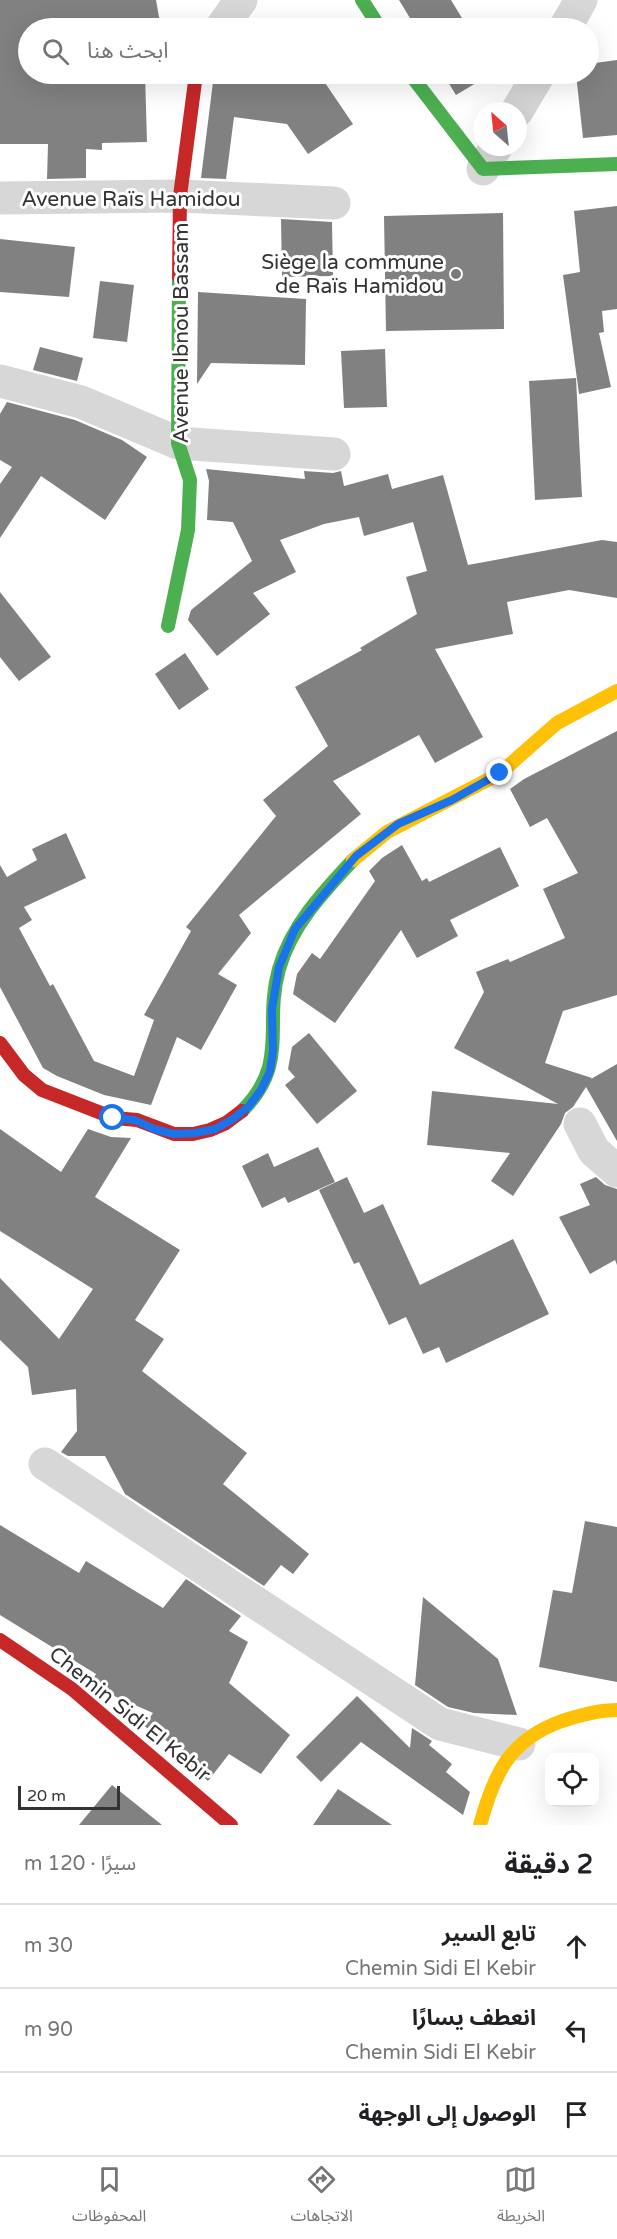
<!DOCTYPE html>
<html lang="ar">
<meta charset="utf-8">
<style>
body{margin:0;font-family:"Varela Round","Noto Sans Arabic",sans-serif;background:#f2f2f2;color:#202124;direction:rtl}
.controls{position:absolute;right:18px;bottom:18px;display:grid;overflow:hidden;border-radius:12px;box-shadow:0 6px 24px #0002}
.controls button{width:54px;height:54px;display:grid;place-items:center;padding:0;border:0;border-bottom:2px solid #e0e0e0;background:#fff;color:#202124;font:30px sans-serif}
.compass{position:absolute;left:473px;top:102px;width:54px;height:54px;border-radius:50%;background:#fff;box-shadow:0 6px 24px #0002;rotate:333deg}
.scale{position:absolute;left:18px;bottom:15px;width:102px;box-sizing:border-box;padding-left:6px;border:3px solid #333;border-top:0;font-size:16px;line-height:21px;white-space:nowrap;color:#333;-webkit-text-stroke:4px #fff;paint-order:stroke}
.stop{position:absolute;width:18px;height:18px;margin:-14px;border:4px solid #1a73e8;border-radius:50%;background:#fff}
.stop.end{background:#1a73e8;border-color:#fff;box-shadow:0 2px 6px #0008}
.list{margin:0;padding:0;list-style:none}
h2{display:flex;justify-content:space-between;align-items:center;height:78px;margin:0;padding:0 24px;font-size:26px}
h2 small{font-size:20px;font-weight:400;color:#757577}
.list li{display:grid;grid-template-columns:39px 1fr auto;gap:18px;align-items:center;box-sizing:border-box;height:84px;padding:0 24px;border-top:2px solid #e0e0e0}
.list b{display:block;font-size:22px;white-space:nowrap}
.list p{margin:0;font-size:20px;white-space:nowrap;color:#757577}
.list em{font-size:20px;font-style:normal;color:#757577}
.icon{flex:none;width:33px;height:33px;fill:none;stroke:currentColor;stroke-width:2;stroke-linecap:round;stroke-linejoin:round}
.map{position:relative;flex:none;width:617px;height:1825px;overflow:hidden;direction:ltr}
.search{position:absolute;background:#fff;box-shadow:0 6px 24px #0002;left:18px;right:18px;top:18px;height:66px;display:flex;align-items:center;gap:15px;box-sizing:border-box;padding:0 21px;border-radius:33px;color:#757577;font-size:22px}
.sheet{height:330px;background:#fff}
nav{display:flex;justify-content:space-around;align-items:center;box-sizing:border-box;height:84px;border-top:2px solid #e0e0e0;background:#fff;font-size:16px;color:#757577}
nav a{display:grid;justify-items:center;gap:3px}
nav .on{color:#7a7a7a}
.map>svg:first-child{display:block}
.building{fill:#818181}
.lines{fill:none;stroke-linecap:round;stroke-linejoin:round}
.street{stroke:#d7d7d7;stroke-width:33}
.fast{stroke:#4caf50;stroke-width:14}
.slow{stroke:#ffc107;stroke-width:14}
.jam{stroke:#c62828;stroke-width:14}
.route{stroke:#1a73e8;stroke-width:8}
.poi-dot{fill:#7a7a7a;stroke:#fff;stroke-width:2}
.labels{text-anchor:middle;stroke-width:6;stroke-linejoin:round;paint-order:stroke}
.street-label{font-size:21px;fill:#333;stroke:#fff}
.poi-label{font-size:21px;fill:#333;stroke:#fff;text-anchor:end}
</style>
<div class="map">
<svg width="617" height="1825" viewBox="0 0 617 1825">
<rect width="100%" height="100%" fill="#fff"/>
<!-- building -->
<g class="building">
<polygon points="0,0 156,0 161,28 28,28 28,74 145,74 147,142 102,143 102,150 86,149 86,178 47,179 48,144 0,144"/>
<polygon points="399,0 451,0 468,28 416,28"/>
<polygon points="617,60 617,135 583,138 576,74 588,74 588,64"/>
<polygon points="214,74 319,74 353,124 308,154 287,124 234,117 226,179 201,178"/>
<polygon points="443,74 491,74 456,95"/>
<polygon points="617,206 617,309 602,311 604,332 599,333 611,387 579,394 563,275 580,272 574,211"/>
<polygon points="503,213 504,329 386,331 384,216"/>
<polygon points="281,219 332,222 333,276 282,277"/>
<polygon points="0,239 75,247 69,297 0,292"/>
<polygon points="100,281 134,285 127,342 93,338"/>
<polygon points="198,292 306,299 305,365 211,363 197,384"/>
<polygon points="40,347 83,358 77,381 33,370"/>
<polygon points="385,349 387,407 344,408 341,351"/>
<polygon points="576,378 582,497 535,500 529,381"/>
<polygon points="7,402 75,420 122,440 147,457 105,520 41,476 0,538 0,484 12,467 0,460 0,414"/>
<polygon points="206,469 305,479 304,471 333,473 341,471 344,486 388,474 392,489 443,475 468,565 602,540 617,542 617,598 569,590 507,602 513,634 435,649 483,737 435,763 419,735 333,781 361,814 239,915 251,933 218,974 237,985 201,1050 177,1037 151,1105 104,1095 57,1076 43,1068 0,987 0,865 7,877 37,860 32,849 66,833 86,878 24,907 32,920 19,928 50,986 53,984 94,1061 134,1076 154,1020 144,1015 191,931 186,927 276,816 263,800 328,746 295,687 362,650 360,648 417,614 406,577 427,571 413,522 364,536 359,517 324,524 280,540 296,572 253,593 270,614 217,656 188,620 191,610 252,561 233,522 207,520 209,481"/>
<polygon points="0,592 51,657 19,681 0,657"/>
<polygon points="185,653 209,689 179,710 155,674"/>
<polygon points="617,731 617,995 563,1011 545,1063 592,1078 591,1079 617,1064 617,1141 586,1087 573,1107 565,1113 561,1124 513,1196 491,1181 510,1153 427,1145 432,1091 558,1104 454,1048 484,992 476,972 508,959 510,962 565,938 543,889 578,873 547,818 530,827 510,789 524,779"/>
<polygon points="402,845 422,881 427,878 429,882 500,847 519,886 450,920 458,936 417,958 401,930 335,1023 293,994 297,974 312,953 320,959 375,881 369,871 382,858"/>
<polygon points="309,1033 357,1091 317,1124 285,1085 295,1077 288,1069 292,1047"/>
<polygon points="0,1129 61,1172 88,1129 111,1137 131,1138 95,1197 180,1250 135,1320 164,1339 142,1371 247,1453 223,1484 309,1554 293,1574 281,1565 264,1586 125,1494 105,1456 68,1456 61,1452 77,1431 76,1389 32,1395 28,1367 0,1340 0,1278 59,1339 93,1289 0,1231"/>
<polygon points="318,1147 335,1182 288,1203 285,1197 262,1208 242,1166 268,1153 274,1167"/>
<polygon points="347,1177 364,1213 383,1204 420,1285 513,1239 549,1314 446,1363 439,1347 423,1354 406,1317 389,1325 359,1262 354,1264 319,1190"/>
<polygon points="596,1177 605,1185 617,1189 617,1265 615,1260 590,1274 559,1217 590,1205 580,1184"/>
<polygon points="585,1521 617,1527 617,1682 539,1667 553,1590 572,1593"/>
<polygon points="0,1525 79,1573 86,1561 163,1608 186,1579 241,1616 229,1631 248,1642 229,1683 290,1735 261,1774 229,1754 208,1781 179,1756 182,1751 144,1726 153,1713 105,1692 92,1681 96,1674 0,1615"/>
<polygon points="423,1597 498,1659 517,1715 474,1713 448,1707 415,1685"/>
<polygon points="357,1696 410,1748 412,1728 432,1741 429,1745 452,1764 446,1772 470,1792 463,1815 361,1742 321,1782 296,1757"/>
<polygon points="112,1785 162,1825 79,1825"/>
<polygon points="338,1789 392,1825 313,1825"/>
</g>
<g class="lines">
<!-- street -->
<g class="street">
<polyline points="221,28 241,0"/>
<polyline points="565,28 581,0"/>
<polyline points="517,111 539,74"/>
<polyline points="483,169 496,147"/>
<polyline points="0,198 180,196 334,203"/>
<polyline points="0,381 81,402 178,443 334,454"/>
<polyline points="580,1124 594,1151 617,1171"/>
<polyline points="45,1464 440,1724 519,1744"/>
</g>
<!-- fast -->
<g class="fast">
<polyline points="362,0 380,28"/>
<polyline points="410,74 483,169 617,164"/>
<polyline points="168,626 188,530 190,480 178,443 179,277"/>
<path d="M242 1111C290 1063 263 1026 279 969 291 926 323 892 353 860"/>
</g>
<!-- slow -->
<g class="slow">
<polyline points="353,860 387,832 499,774 557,723 617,691"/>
<path d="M480 1825C494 1774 509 1740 562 1721 580 1715 598 1710 617 1710"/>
</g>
<!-- jam -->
<g class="jam">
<polyline points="179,277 180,196 196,74"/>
<polyline points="0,1043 24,1075 42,1090 114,1118 137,1120 174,1134 193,1134 210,1130 226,1123 242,1111"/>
<polyline points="0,1640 72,1689 231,1825"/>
</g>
</g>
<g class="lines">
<!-- route -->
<polyline class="route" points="113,1118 135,1120 154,1129 174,1134 195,1133 215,1129 233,1119 249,1106 261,1090 270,1071 273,1051 272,1009 279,967 295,929 356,856 398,824 452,800 500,773"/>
</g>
<!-- markers -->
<circle class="poi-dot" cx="456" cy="274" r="6"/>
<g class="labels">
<!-- street labels -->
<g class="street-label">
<text x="131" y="206">Avenue Raïs Hamidou</text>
<text transform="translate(181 333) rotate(-90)" y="7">Avenue Ibnou Bassam</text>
<text transform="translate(130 1714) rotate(39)" y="7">Chemin Sidi El Kebir</text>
</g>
<!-- poi labels -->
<g class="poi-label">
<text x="444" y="269">Siège la commune<tspan x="444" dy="24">de Raïs Hamidou</tspan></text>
</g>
</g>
</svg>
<div class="controls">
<button><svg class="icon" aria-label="locate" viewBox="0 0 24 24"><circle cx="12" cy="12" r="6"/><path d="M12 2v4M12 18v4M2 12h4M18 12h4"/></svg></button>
</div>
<svg class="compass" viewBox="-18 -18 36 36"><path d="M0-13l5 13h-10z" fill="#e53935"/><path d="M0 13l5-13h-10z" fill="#757577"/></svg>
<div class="scale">20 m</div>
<div class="stop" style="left:113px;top:1118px"></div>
<div class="stop end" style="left:500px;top:773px"></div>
<div class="search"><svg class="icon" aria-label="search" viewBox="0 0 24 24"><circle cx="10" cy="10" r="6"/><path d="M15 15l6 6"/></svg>ابحث هنا</div>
</div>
<section class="sheet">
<h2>2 دقيقة<small>سيرًا · 120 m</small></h2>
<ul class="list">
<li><svg class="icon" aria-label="ahead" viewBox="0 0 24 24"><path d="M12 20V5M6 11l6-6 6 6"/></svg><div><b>تابع السير</b><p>Chemin Sidi El Kebir</p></div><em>30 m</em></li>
<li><svg class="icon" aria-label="left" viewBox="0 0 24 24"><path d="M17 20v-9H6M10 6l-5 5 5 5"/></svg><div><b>انعطف يسارًا</b><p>Chemin Sidi El Kebir</p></div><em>90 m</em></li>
<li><svg class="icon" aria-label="arrive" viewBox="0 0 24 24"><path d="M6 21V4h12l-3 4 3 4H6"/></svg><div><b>الوصول إلى الوجهة</b></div></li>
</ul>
</section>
<nav>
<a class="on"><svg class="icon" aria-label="map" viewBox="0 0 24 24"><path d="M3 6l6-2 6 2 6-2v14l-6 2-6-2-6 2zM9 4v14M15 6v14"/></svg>الخريطة</a>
<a><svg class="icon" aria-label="directions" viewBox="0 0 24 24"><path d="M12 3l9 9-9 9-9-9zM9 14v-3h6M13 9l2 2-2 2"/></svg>الاتجاهات</a>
<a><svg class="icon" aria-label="saved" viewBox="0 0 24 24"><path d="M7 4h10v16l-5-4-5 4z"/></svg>المحفوظات</a>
</nav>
